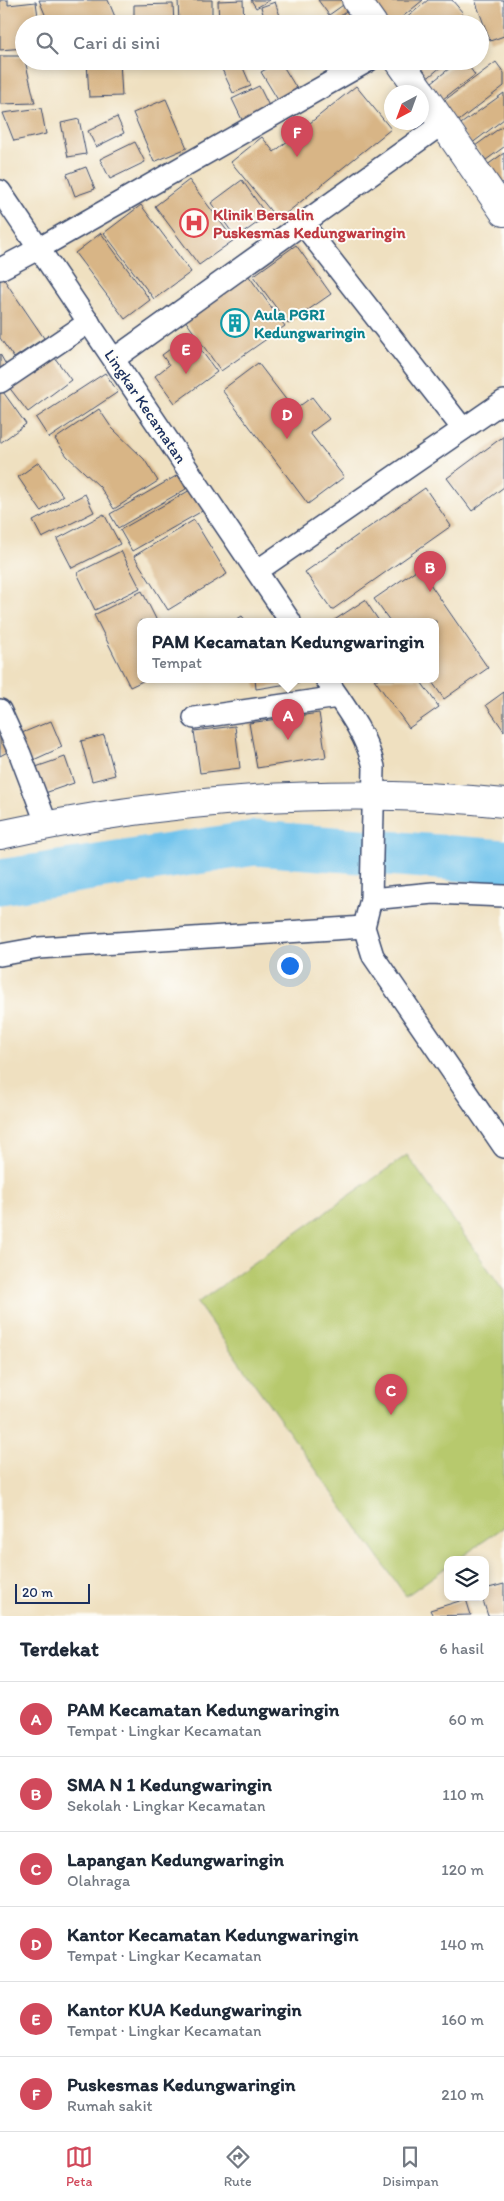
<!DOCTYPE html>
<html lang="id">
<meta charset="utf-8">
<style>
body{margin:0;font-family:Itim,sans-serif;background:#f2f2f3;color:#1f2937}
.controls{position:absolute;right:15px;bottom:15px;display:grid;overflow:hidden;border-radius:10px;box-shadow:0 2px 8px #0003}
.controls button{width:45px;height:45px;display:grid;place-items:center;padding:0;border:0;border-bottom:1px solid #e0e1e3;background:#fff;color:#1f2937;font:25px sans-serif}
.compass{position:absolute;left:384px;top:85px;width:45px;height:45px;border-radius:50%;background:#fff;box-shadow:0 2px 8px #0003;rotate:221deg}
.scale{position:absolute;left:15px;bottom:12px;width:75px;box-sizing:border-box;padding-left:5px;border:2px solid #1b2f5e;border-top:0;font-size:14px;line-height:18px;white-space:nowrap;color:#1b2f5e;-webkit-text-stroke:4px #fdfcf7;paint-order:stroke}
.you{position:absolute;left:289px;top:965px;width:18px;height:18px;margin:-12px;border:4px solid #fff;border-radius:50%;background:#1a73e8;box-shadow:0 0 0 8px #1a73e833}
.badge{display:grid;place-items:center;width:32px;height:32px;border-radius:50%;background:#d1495b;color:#fff;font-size:16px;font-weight:700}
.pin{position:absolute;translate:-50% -41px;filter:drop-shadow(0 1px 2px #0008)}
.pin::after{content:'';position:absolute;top:26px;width:18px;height:15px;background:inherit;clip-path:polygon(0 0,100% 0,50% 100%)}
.popup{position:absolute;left:137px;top:618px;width:302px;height:65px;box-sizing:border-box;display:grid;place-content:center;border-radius:10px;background:#fff;filter:drop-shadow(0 1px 4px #0005);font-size:16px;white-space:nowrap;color:#747a83}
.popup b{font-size:19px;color:#1f2937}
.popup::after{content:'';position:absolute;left:50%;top:100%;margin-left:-10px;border:10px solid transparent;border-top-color:#fff}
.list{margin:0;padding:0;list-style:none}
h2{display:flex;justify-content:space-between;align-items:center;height:65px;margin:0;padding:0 20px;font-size:21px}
h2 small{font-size:16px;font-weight:400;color:#747a83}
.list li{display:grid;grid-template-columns:32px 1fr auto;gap:15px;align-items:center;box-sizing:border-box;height:75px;padding:0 20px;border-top:1px solid #e0e1e3}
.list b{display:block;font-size:19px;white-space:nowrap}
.list p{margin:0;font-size:16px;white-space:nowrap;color:#747a83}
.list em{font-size:16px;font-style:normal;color:#747a83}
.icon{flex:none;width:28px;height:28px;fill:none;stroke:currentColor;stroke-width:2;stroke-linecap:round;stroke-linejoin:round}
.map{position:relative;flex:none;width:504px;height:1616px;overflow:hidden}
.search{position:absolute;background:#fff;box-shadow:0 2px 8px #0003;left:15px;right:15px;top:15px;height:55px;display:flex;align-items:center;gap:12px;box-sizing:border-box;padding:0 18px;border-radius:28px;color:#747a83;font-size:19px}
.sheet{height:515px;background:#fff}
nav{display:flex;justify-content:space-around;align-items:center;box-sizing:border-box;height:70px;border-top:1px solid #e0e1e3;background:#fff;font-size:14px;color:#747a83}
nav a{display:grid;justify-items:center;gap:2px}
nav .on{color:#d1495b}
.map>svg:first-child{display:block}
.green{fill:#b7c96d;stroke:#697c66}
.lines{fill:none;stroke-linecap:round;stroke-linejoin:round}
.river{stroke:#6fc3ec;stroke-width:45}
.building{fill:#d8b586}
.street-casing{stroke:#3b4a6d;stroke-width:24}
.secondary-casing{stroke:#3b4a6d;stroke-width:30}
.street{stroke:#fff;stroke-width:21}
.secondary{stroke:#fff;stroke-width:28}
.labels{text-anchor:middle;stroke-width:4;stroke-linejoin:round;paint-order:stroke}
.health-label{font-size:16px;font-weight:bold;fill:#be3a42;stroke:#fdfcf7;text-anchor:start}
.culture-label{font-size:16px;font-weight:bold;fill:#0d838f;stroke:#fdfcf7;text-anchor:start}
.street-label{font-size:16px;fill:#1b2f5e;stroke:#fdfcf7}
</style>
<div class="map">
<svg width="504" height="1616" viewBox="0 0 504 1616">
<rect width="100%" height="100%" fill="#fdfcf7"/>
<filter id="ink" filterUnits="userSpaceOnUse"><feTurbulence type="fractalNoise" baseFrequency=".02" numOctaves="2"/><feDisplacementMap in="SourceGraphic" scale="10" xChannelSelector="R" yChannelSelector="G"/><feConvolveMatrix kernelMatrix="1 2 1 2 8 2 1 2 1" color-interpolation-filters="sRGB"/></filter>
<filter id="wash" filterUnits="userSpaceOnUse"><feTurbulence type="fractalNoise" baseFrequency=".0096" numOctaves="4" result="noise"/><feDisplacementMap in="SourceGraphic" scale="20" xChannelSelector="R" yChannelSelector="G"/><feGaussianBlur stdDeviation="1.12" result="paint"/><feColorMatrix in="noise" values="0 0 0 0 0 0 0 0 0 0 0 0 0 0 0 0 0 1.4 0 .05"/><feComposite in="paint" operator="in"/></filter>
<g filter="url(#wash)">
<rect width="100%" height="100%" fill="#efe0c0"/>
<!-- green -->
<polygon class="green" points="407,1155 504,1291 504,1527 457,1560 448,1560 448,1566 406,1596 197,1303"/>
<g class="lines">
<!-- river -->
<polyline class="river" points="0,882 255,843 504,862"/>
</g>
<g id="blocks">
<!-- building -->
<g class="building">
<polygon points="0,0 8,0 8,5 36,2 39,24 24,24 24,48 0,50"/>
<polygon points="39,0 108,0 118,24 49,24"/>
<polygon points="178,0 212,0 212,24 179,24"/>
<polygon points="243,0 244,24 219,24 218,1"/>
<polygon points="251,0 270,0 256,8"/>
<polygon points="318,0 344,0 346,3 329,15"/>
<polygon points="367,0 423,0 394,24 378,24"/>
<polygon points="428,0 452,0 463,13 449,24 399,24"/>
<polygon points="475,0 504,0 504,36 490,41"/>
<polygon points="275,2 283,24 266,24 261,7"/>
<polygon points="173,4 174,24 134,24 134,5"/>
<polygon points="348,9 358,24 332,24"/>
<polygon points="464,18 468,24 457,24"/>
<polygon points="0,56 24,56 35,103 0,104"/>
<polygon points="65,61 79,61 67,66"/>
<polygon points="87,61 120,61 122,96 89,97"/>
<polygon points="223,61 240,61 251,86 233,93 219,63"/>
<polygon points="280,61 297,89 278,100 261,72"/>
<polygon points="321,61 346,61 346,63 329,73"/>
<polygon points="411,61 448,61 424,81"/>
<polygon points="459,61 465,61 475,75 439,102 427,86"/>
<polygon points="496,62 504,73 504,86 456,123 441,103"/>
<polygon points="259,86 273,114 246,128 232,99"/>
<polygon points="356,86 391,129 278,220 231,162 262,137 274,152"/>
<polygon points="504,93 504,119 471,144 458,126"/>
<polygon points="166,99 187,148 154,162 133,113"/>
<polygon points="41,108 46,134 14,141 3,113"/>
<polygon points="117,117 124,133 96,147 88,131"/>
<polygon points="79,119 86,154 68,157 61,123"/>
<polygon points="504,125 504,147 486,160 475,146"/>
<polygon points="135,142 145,162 110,179 100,159"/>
<polygon points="504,153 504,190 483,168"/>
<polygon points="86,167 95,189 75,196 67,174"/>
<polygon points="189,180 234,240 199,265 155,206"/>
<polygon points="242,180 267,216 236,238 211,203"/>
<polygon points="141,205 191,272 154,299 104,233"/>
<polygon points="101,233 150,300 125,319 75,253"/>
<polygon points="296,245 331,294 288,324 253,276"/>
<polygon points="248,275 285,326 221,371 185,320"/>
<polygon points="3,278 44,338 14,358 0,338 0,280"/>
<polygon points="177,344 185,355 198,346 217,372 175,403 155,376 169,365 162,355"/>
<polygon points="49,350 71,380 28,412 5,382"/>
<polygon points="0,354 10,372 0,378"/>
<polygon points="258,363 294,410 312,397 329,419 310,433 344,477 308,504 222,390"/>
<polygon points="105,373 118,392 49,438 36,418"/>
<polygon points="1,389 26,424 0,443 0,390"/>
<polygon points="99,409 111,427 144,459 158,481 114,509 100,487 67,456 55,439"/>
<polygon points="504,436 504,487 472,511 447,478"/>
<polygon points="39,462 63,496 41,511 18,477"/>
<polygon points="178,475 186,489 118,528 110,514"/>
<polygon points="425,488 451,526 332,610 305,572"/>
<polygon points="192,489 204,510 132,551 120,530"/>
<polygon points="85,494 94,512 42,538 33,521"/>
<polygon points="104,514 120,544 72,568 57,539"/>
<polygon points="194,520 227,574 168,610 134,556"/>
<polygon points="121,551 140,588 95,610 77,573"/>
<polygon points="419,568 488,668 444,699 430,679 436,679 436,621 390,621 374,599"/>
<polygon points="142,591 157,621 140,621 140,679 147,679 130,687 94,615"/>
<polygon points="365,600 379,621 333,621"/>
<polygon points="242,616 246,621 234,621"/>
<polygon points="255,679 300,679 300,682 256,689"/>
<polygon points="374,679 419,679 439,707 409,728"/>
<polygon points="504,692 504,731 486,705"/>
<polygon points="319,713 326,757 257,768 249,723"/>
<polygon points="0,721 15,748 0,756"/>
<polygon points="51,721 62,747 29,762 17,735"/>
<polygon points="235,726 240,768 200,773 194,731"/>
<polygon points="104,735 115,775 92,781 81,741"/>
<polygon points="65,757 74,783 39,795 30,769"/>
<polygon points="504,1584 504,1616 488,1616 482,1597 485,1597 485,1589"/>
<polygon points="466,1599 471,1615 433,1616 430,1610"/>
</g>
</g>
</g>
<g filter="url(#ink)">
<use href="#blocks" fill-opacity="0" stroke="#3b4a6d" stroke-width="1"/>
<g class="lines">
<defs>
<g id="street">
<polyline points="0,191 290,621"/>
<polyline points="303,224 463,429"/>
<polyline points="0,269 38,249 368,61"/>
<polyline points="114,359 443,123"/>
<polyline points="0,382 89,322"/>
<polyline points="257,571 504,401"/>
<path d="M326 679C345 707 366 734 374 767L371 899 364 927 373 956 504 1147"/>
<polyline points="0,710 20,754 47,825"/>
<polyline points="194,718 338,697"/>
<polyline points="371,899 433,893 504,896"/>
<polyline points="0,955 39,948 364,927"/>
</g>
<g id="secondary">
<polyline points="356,0 373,24"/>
<polyline points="399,61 421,92"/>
<polyline points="422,93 504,212"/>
<path d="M0 835C164 799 337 786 504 803"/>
</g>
</defs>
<!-- street casing -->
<use href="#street" class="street-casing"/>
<!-- secondary casing -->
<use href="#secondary" class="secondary-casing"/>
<!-- street -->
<use href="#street" class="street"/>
<!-- secondary -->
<use href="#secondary" class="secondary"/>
</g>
</g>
<!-- icons -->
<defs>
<symbol id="hospital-ring" viewBox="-11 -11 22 22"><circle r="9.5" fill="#fdfcf7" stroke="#e0444e" stroke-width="1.5"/><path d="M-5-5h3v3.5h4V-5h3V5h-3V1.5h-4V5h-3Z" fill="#e0444e"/></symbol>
<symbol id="building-ring" viewBox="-11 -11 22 22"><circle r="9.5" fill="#fdfcf7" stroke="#0f9aa8" stroke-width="1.5"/><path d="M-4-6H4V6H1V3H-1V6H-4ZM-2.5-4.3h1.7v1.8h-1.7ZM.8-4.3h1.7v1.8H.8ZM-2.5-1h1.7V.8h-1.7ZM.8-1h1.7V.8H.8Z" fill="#0f9aa8"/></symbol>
</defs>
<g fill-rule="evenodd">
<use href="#hospital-ring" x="178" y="207" width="32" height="32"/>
<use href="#building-ring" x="219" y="307" width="32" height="32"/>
</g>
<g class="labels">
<!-- health labels -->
<g class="health-label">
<text x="213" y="220">Klinik Bersalin<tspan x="213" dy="18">Puskesmas Kedungwaringin</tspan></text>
</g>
<!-- culture labels -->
<g class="culture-label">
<text x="254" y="320">Aula PGRI<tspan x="254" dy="18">Kedungwaringin</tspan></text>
</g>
<!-- street labels -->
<g class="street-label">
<text transform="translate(146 406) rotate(56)" y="6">Lingkar Kecamatan</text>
</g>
</g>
</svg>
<div class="controls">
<button><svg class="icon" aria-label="layers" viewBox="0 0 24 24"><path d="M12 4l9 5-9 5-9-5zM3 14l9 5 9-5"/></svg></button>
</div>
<svg class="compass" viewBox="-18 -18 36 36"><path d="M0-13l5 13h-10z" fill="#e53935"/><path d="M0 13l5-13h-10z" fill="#747a83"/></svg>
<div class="scale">20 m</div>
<div class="you"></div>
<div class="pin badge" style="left:288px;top:740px">A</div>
<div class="popup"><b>PAM Kecamatan Kedungwaringin</b>Tempat</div>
<div class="pin badge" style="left:430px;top:592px">B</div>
<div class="pin badge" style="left:391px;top:1415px">C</div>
<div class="pin badge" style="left:287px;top:439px">D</div>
<div class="pin badge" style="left:186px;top:374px">E</div>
<div class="pin badge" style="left:297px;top:157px">F</div>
<div class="search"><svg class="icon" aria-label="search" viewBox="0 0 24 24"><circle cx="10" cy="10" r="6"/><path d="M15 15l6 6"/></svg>Cari di sini</div>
</div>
<section class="sheet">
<h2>Terdekat<small>6 hasil</small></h2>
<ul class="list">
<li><span class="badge">A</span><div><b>PAM Kecamatan Kedungwaringin</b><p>Tempat · Lingkar Kecamatan</p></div><em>60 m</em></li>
<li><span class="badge">B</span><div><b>SMA N 1 Kedungwaringin</b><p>Sekolah · Lingkar Kecamatan</p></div><em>110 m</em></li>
<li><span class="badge">C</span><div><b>Lapangan Kedungwaringin</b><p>Olahraga</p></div><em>120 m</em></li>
<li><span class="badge">D</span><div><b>Kantor Kecamatan Kedungwaringin</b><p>Tempat · Lingkar Kecamatan</p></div><em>140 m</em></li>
<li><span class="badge">E</span><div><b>Kantor KUA Kedungwaringin</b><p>Tempat · Lingkar Kecamatan</p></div><em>160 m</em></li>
<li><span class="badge">F</span><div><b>Puskesmas Kedungwaringin</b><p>Rumah sakit</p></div><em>210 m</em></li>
</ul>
</section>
<nav>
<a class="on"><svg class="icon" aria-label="map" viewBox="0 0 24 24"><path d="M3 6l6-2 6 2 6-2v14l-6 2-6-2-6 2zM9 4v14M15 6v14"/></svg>Peta</a>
<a><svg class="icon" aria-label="directions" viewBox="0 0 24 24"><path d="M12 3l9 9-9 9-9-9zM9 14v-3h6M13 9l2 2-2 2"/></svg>Rute</a>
<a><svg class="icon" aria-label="saved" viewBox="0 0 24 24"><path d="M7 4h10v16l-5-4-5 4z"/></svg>Disimpan</a>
</nav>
